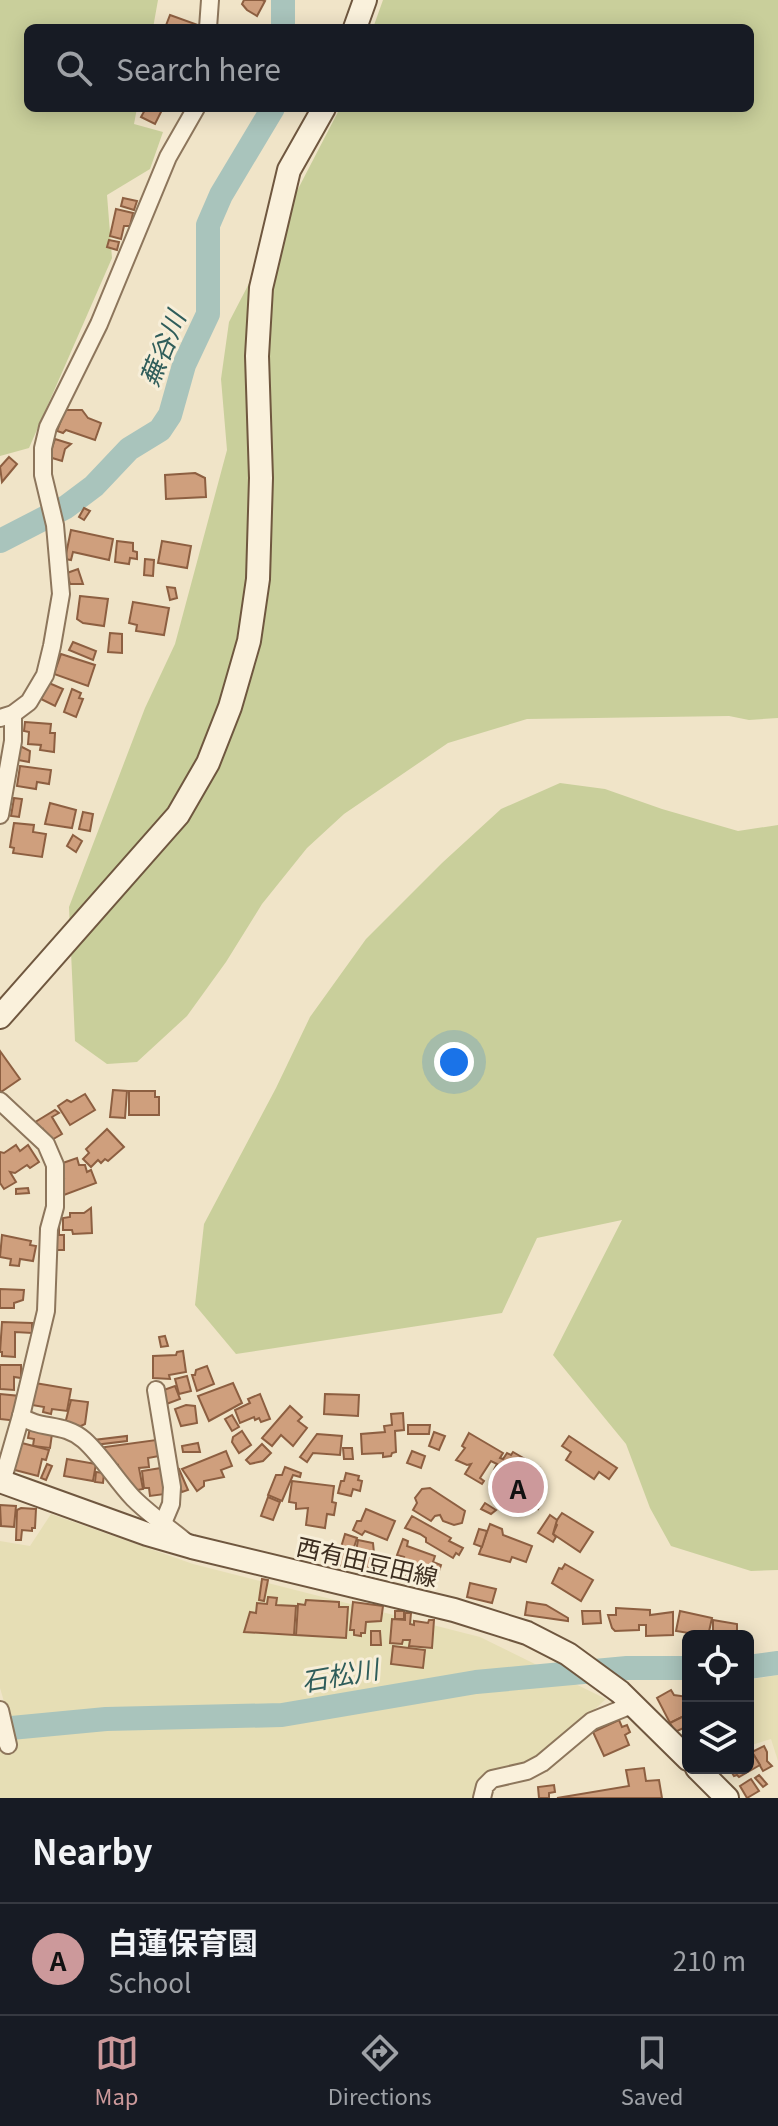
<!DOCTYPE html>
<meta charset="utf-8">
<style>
body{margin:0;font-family:Georgia,"Noto Sans JP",serif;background:#20242c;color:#f1f3f6}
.controls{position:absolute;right:24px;bottom:24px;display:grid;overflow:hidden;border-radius:12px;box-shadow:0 4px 20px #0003}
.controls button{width:72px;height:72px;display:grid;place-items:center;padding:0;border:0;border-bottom:2px solid #363941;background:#171b24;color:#f1f3f6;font:40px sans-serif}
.you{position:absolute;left:454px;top:1062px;width:28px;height:28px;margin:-20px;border:6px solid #fff;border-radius:50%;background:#1a73e8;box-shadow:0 0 0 12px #1a73e833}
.badge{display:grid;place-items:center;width:52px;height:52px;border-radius:50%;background:#cc999b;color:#111;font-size:26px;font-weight:700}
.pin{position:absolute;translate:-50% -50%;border:4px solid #fff;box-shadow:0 2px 8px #0006}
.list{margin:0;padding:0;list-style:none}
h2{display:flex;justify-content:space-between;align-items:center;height:104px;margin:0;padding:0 32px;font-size:34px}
h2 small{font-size:26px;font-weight:400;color:#9ea1a6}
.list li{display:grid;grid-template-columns:52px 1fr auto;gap:24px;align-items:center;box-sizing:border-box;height:112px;padding:0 32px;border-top:2px solid #363941}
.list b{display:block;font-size:30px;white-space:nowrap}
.list p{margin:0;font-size:26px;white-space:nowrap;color:#9ea1a6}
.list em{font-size:26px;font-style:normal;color:#9ea1a6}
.icon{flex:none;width:44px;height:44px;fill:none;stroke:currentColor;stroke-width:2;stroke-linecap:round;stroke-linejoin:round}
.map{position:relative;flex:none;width:778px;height:1798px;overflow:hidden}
.search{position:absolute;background:#171b24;box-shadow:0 4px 20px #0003;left:24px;right:24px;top:24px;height:88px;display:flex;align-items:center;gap:20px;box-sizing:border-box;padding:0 28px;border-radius:12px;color:#9ea1a6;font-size:30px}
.sheet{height:216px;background:#171b24}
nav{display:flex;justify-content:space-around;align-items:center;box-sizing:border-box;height:112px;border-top:2px solid #363941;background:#171b24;font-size:22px;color:#9ea1a6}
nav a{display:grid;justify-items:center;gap:4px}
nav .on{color:#cc999b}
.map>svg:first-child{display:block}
.farmland{fill:#e6deb5}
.green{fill:#c9cf9b}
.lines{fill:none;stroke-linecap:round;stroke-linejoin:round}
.river{stroke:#a9c4bc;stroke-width:24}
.building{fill:#cf9f7d;stroke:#8d5f41;stroke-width:2}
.street-casing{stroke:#8d765c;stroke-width:20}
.secondary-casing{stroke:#6f573f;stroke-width:26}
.street{stroke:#faf1dc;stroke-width:16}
.secondary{stroke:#faf1dc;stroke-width:22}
.labels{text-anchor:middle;stroke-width:6;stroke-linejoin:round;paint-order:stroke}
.street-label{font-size:24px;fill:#3d2e20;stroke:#f7eed8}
.water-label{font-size:26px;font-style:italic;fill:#2f5d5a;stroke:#f7eed8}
</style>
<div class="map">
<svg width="778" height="1798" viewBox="0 0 778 1798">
<rect width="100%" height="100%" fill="#f0e4c8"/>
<!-- farmland -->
<g class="farmland">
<polygon points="51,1514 193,1564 480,1637 606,1699 538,1760 483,1778 479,1798 0,1798 0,1743 15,1739 0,1688 0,1541 30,1546"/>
<polygon points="778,1675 778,1761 771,1739 748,1746 748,1680"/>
</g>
<!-- green -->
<g class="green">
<polygon points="0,0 158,0 153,28 28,28 28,108 137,108 134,124 163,132 150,169 107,195 112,258 29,448 0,456"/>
<polygon points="383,0 778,0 778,718 749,720 729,716 527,719 448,743 344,814 307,848 262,904 226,962 187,1016 137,1062 107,1064 75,1041 69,907 145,708 175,644 227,450 221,379 229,322 340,108 750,108 750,28 373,28"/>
<polygon points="560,783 605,789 662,809 738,831 778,825 778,1570 751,1571 671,1546 650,1508 626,1444 553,1355 622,1220 537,1238 502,1313 236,1354 195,1305 204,1224 276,1088 310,1017 366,939 442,863 501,809"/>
</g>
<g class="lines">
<!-- river -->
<g class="river">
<polyline points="283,28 283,0"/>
<polyline points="0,541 66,507 94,486 129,449 160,430 170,415 184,365 208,314 208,225 221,195 273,108"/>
<polyline points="748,1667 778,1663"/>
<polyline points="0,1729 106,1719 282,1715 476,1682 627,1668 688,1668"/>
</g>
</g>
<!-- building -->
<g class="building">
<polygon points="244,0 262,0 265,1 257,16 247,10 242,4"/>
<polygon points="170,15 198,25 197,28 165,28"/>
<polygon points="146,108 163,108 155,124 141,117"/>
<polygon points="123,198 137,201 134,210 121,206"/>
<polygon points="116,209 133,213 130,226 124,226 121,239 110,236"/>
<polygon points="109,240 119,242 117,250 107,247"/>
<polygon points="65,410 82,410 88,418 101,423 95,440 66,430 63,433 57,431"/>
<polygon points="55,439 71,444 65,449 62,461 49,457"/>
<polygon points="9,457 17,464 2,482 0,467"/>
<polygon points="195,473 205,478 206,497 166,499 165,475"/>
<polygon points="84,508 90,511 84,520 79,517"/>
<polygon points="71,530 113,539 109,560 73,552 71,560 65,559"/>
<polygon points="117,541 133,543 133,551 137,552 137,559 130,558 129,564 115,562"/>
<polygon points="162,541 191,546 187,568 158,563"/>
<polygon points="145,559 154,560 153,576 144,575"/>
<polygon points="78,569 83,584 70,584 67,573"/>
<polygon points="167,587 175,588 177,598 170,600"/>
<polygon points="80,596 108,599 104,626 83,623 77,619"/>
<polygon points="133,602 169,608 164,635 136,631 137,625 129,623"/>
<polygon points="110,633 122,634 122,653 108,652"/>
<polygon points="73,642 96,651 93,660 69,650"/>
<polygon points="61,654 95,665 88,686 54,674"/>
<polygon points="49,683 63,689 55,706 41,699"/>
<polygon points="72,689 81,693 79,698 83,699 76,717 64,712"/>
<polygon points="25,722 51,724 50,733 55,733 54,752 40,750 41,745 28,744 29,732 24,731"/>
<polygon points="20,746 30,751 29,762 18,760"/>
<polygon points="20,766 51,770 49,784 37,782 36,789 17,786"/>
<polygon points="14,798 22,799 19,817 11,816"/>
<polygon points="50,803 76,810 72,828 45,824"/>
<polygon points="83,812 93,814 90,831 79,829"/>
<polygon points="14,823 34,825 33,832 46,834 42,857 13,853 14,848 10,847"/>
<polygon points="73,835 82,841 76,852 67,846"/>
<polygon points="0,1051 20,1079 1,1092 0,1090"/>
<polygon points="113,1090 127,1091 125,1118 110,1117"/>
<polygon points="129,1091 155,1091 155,1097 159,1097 159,1115 129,1115"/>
<polygon points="85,1094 95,1110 70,1125 58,1106 67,1100 71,1102"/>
<polygon points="55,1110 59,1113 52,1117 62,1134 50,1141 43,1129 38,1133 32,1124"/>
<polygon points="107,1129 124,1147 108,1161 105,1159 101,1163 98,1160 91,1167 83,1159 89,1153 86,1149"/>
<polygon points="16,1145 20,1151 28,1145 39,1162 30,1168 27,1165 15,1173 10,1172 16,1182 4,1189 0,1183 0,1152 4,1153"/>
<polygon points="77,1158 79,1165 85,1165 87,1172 91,1170 96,1183 64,1195 58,1180 64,1178 60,1164"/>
<polygon points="28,1188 29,1193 16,1194 16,1189"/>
<polygon points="91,1208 92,1233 73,1234 72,1230 63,1230 63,1218 70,1217 70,1213 84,1213"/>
<polygon points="59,1217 59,1235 64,1235 64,1250 51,1250"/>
<polygon points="2,1235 31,1241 30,1245 36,1246 33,1261 20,1259 19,1266 10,1265 11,1259 0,1257"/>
<polygon points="0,1289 24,1290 23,1300 14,1303 14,1308 0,1308"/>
<polygon points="2,1322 32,1323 32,1333 15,1332 15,1357 2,1356 2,1352 0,1352"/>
<polygon points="165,1336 168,1346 161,1347 159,1337"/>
<polygon points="183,1351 186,1372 169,1375 170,1379 153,1378 153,1356 176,1355 177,1352"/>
<polygon points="0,1365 21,1365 21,1378 14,1377 14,1390 0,1389"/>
<polygon points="207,1366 214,1384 197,1391 192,1375 195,1375 196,1370"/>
<polygon points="187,1376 191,1391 179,1394 175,1379"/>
<polygon points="35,1383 71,1389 67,1411 52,1409 51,1414 43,1412 44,1407 32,1405"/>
<polygon points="233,1383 242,1403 209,1421 198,1396"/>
<polygon points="175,1386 180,1399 161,1406 161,1391"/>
<polygon points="0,1394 20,1396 18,1421 0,1419"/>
<polygon points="260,1394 270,1419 261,1422 259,1418 255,1420 254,1417 240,1423 235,1410 250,1403 248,1399"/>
<polygon points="325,1394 359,1395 358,1416 324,1414"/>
<polygon points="71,1400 88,1402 85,1424 81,1426 65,1424"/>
<polygon points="186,1405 195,1406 197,1423 181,1426 175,1409"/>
<polygon points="290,1406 302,1417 298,1421 307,1428 293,1446 281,1435 272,1446 262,1438"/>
<polygon points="403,1413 404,1430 395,1431 396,1452 392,1453 391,1456 383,1457 383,1453 362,1454 361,1434 385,1432 384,1426 392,1425 391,1414"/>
<polygon points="232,1415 239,1427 232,1431 225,1419"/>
<polygon points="408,1425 430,1425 429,1434 408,1434"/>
<polygon points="30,1427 52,1434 50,1448 33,1446 34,1439 28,1438"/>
<polygon points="242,1431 251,1445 239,1453 232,1442 233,1437"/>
<polygon points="434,1432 445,1436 439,1450 429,1446"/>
<polygon points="469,1433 503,1453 500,1458 503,1459 507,1453 511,1455 513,1452 539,1467 524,1493 516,1489 513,1494 503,1488 508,1484 500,1479 502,1475 494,1470 497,1464 491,1461 480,1478 484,1481 482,1484 465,1474 471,1464 467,1465 456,1460 465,1448 462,1446"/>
<polygon points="317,1434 342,1436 340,1455 313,1453 307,1462 300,1457"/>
<polygon points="127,1436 127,1441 94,1445 94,1440"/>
<polygon points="569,1436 617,1468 609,1479 599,1472 594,1479 566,1460 571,1452 562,1446"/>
<polygon points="156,1440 159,1456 148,1458 149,1467 139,1468 143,1489 132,1491 119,1474 118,1465 111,1466 98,1448"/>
<polygon points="18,1442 49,1450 46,1460 42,1459 38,1476 11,1469"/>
<polygon points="198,1443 200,1452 183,1452 182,1446"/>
<polygon points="262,1444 271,1453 263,1461 250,1464 246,1460"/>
<polygon points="343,1448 352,1448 353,1459 344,1459"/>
<polygon points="226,1451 232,1466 221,1470 224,1477 204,1481 204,1486 197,1491 182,1469"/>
<polygon points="412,1451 425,1456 421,1468 407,1463"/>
<polygon points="67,1459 96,1464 93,1481 64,1476"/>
<polygon points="47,1464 52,1466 46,1480 41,1478"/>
<polygon points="285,1467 301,1473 300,1477 293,1475 282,1501 268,1495 276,1475 282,1475"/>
<polygon points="161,1468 165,1494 150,1496 149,1488 144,1488 142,1471"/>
<polygon points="179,1469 188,1490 182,1492 173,1472"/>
<polygon points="96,1472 104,1473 103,1483 95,1482"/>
<polygon points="346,1473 359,1476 358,1480 362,1481 360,1491 353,1489 351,1496 338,1493 341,1481 344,1481"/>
<polygon points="292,1481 334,1486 332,1502 336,1503 334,1515 327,1514 325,1528 306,1525 308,1508 296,1509 296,1503 289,1502"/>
<polygon points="430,1488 465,1511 462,1523 454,1525 443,1521 440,1515 435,1516 431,1521 413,1510 417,1503 415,1498 422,1489"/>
<polygon points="532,1493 543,1500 538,1509 527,1502"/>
<polygon points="268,1497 280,1502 273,1520 261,1516"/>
<polygon points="485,1503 496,1510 491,1514 481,1509"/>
<polygon points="0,1505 16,1506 14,1527 1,1526"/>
<polygon points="21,1508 36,1509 35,1528 32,1528 32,1531 22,1530 21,1540 16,1540 17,1510"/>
<polygon points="366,1509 395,1521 387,1540 365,1531 362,1535 353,1530 357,1521 361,1521"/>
<polygon points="562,1513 593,1532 580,1552 553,1534 557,1525 555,1523"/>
<polygon points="550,1515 557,1520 553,1534 556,1537 553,1542 538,1533"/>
<polygon points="412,1516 451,1538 449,1541 463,1548 459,1555 456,1553 453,1558 426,1542 426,1538 420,1534 405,1528"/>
<polygon points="490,1524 502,1529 503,1535 532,1546 526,1562 512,1557 510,1562 479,1554"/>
<polygon points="479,1529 487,1531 482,1547 474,1544"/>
<polygon points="345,1534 357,1538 348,1566 343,1566 336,1564"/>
<polygon points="403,1539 408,1541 407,1546 435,1556 433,1562 441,1565 436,1580 419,1575 417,1580 398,1573 404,1557 397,1555"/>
<polygon points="358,1540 373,1543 374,1553 378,1554 375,1569 356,1566 353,1568"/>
<polygon points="565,1564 593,1580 581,1601 552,1583 559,1568 562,1569"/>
<polygon points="262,1579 268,1580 264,1601 259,1600"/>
<polygon points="470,1583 496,1589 492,1603 467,1597"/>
<polygon points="268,1597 277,1598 276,1605 296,1606 294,1635 244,1632 250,1612 256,1613 257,1603 267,1604"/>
<polygon points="306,1600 339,1602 339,1607 348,1607 346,1638 296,1635 298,1604 305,1605"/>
<polygon points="353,1602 383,1606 381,1621 366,1622 365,1633 361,1633 361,1636 354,1635 354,1630 350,1630"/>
<polygon points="527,1602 546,1605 568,1618 568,1621 525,1615"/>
<polygon points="616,1608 650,1610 650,1615 673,1612 673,1635 646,1636 646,1625 639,1625 639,1630 615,1631 612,1628 608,1615 616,1615"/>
<rect x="395" y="1611" width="9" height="8"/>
<polygon points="582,1611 600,1611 601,1623 583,1624"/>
<polygon points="680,1611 712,1618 708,1636 676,1631"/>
<polygon points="405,1613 411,1613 410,1624 414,1625 414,1621 428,1623 429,1620 434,1620 432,1648 409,1646 410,1640 403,1640 402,1644 390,1643 392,1619 405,1620"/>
<polygon points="713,1620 737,1624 737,1631 727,1631 727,1635 713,1635"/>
<polygon points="371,1631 380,1631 381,1645 371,1645"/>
<polygon points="393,1646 425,1650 423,1668 391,1664"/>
<polygon points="671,1690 674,1695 688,1697 688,1718 686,1715 670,1723 657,1698"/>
<polygon points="686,1715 688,1726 675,1732 670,1723"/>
<polygon points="619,1720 622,1727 627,1725 630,1732 625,1735 629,1745 604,1756 593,1732"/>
<polygon points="764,1746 767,1752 767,1761 772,1766 763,1771 752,1752"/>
<polygon points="752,1752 760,1765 739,1777 737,1775 734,1776 729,1768 748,1768 748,1753"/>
<polygon points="644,1768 646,1781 659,1780 662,1798 557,1798 629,1786 626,1770"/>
<polygon points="759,1775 767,1784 763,1787 755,1778"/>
<polygon points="751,1779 759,1791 747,1798 740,1786"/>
<polygon points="554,1785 555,1792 549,1793 549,1798 539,1798 538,1787"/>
</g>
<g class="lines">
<defs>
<g id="street">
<polyline points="208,28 210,0"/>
<polyline points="0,718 13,714 29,702 45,675 52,646 61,594 55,525 43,475 43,448 48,427 99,324 168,157 196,108"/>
<polyline points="0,815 13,741 13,714"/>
<polyline points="0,1101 46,1144 55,1165 55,1207 49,1229 46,1311 21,1416 2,1482"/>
<polyline points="156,1390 172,1487 171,1504 163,1523"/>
<path d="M21 1416C39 1430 64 1422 84 1440 102 1456 116 1480 133 1498 149 1514 169 1528 186 1542"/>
<polyline points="0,1710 8,1745"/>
<polyline points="482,1798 485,1786 492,1779 527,1771 542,1763 592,1721 634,1704"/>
</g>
<g id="secondary">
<polyline points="355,28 365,0"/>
<polyline points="0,1017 178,815 208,763 230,707 249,641 258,579 261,478 257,356 261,288 289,170 324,108"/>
<polyline points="0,1481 147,1534 192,1547 454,1610 527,1633 568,1654 620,1692 688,1759"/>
<polyline points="697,1768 727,1798"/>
</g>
</defs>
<!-- street casing -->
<use href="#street" class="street-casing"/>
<!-- secondary casing -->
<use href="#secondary" class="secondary-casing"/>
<!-- street -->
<use href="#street" class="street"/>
<!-- secondary -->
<use href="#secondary" class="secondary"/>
</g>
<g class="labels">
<!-- street labels -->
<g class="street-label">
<text transform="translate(367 1563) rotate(13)" y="8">西有田豆田線</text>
</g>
<!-- water labels -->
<g class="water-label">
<text transform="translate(163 349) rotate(-68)" y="9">蕪谷川</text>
<text transform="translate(340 1676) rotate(-10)" y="9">石松川</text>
</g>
</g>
</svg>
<div class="controls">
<button><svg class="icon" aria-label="locate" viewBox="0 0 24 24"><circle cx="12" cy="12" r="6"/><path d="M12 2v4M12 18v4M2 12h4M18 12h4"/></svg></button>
<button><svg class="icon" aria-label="layers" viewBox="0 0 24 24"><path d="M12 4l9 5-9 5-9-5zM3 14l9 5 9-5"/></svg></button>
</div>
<div class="you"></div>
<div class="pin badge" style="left:518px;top:1487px">A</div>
<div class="search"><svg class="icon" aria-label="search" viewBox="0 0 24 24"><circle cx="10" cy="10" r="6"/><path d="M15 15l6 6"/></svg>Search here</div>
</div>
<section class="sheet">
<h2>Nearby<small></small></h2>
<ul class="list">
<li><span class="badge">A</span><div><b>白蓮保育園</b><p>School</p></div><em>210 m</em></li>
</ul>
</section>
<nav>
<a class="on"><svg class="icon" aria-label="map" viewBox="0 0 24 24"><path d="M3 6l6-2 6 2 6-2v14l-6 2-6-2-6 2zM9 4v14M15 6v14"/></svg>Map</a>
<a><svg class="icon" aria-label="directions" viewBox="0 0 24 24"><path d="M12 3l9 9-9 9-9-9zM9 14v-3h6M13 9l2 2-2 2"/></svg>Directions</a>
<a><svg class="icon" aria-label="saved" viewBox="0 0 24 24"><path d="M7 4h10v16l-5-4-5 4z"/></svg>Saved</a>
</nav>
